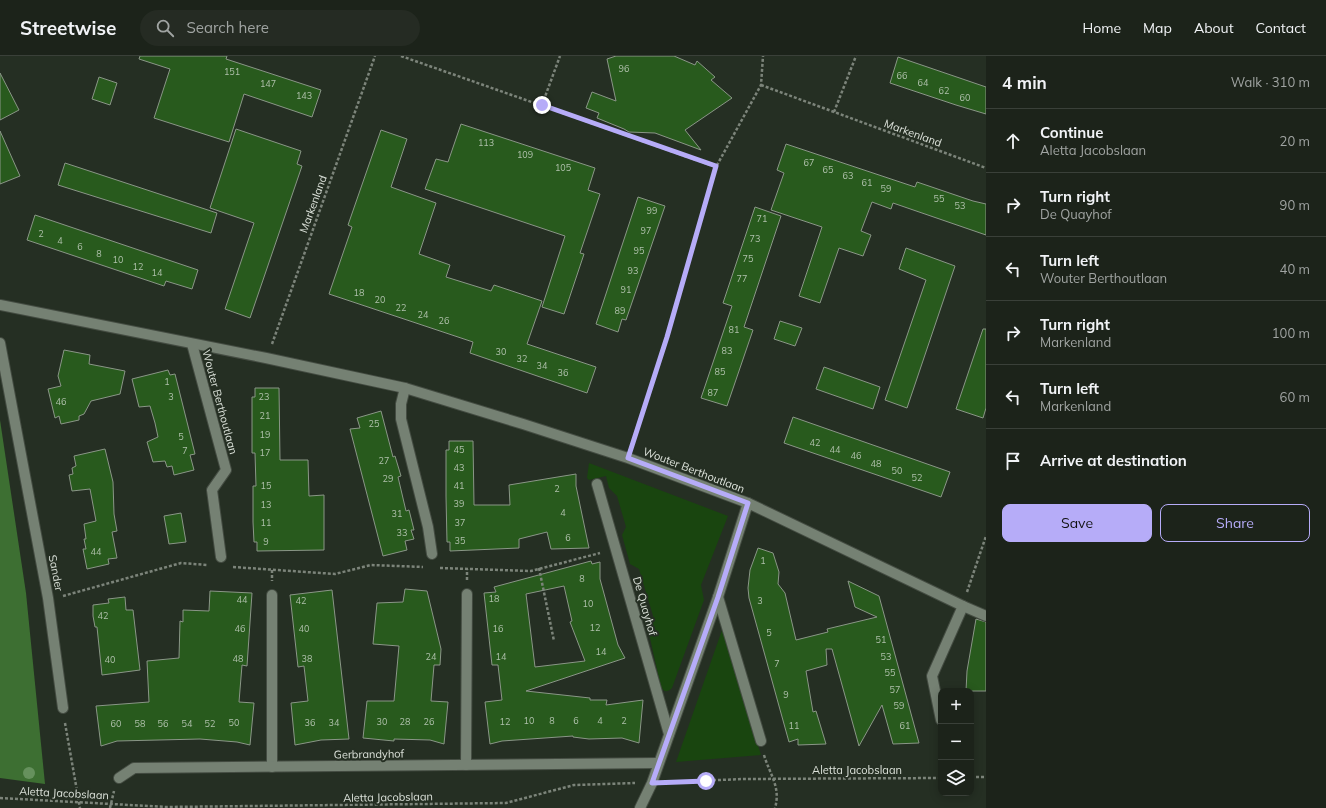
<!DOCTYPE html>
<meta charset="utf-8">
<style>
body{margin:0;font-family:Mulish,sans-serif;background:#252b23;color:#f1f3f6}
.controls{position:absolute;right:12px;bottom:12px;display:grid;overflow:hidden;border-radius:8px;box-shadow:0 2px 10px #0003}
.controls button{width:36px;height:36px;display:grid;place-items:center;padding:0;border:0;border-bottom:1px solid #3a4039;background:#1c231a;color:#f1f3f6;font:20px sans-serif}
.stop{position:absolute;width:12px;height:12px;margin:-9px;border:3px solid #b6acf8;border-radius:50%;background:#fff}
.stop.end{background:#b6acf8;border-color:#fff;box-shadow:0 1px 4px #0008}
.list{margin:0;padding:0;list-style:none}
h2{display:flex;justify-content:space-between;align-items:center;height:52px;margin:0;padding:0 16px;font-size:17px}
h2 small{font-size:13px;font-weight:400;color:#a0a4a2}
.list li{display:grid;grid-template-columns:26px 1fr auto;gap:12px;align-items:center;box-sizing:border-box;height:64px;padding:0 16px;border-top:1px solid #3a4039}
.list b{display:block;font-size:15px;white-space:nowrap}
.list p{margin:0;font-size:13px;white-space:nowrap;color:#a0a4a2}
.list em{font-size:13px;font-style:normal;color:#a0a4a2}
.actions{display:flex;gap:8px;padding:12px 16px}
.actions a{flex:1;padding:9px 0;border:1px solid #b6acf8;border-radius:8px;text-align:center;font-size:14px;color:#b6acf8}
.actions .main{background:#b6acf8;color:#111}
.icon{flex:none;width:22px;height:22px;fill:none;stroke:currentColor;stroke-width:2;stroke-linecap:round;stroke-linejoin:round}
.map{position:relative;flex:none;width:986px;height:752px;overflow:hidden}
header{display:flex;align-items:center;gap:24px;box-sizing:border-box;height:56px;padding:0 20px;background:#1c231a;border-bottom:1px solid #3a4039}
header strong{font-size:19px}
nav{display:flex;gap:22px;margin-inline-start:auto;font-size:14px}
.search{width:280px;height:36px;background:#252b23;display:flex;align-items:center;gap:10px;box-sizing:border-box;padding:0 14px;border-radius:22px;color:#a0a4a2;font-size:15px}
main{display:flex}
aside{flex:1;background:#1c231a}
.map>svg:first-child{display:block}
.green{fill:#19450f}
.forest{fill:#3d6f32}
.building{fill:#285a1d;stroke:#8a9687;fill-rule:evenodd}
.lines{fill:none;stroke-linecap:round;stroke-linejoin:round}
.minor-casing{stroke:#444c42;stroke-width:12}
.path{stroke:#7c847a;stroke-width:2.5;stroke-dasharray:3 2;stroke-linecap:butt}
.minor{stroke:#758173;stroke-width:10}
.tree{fill:#66915d}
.route{stroke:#b6acf8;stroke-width:5}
.labels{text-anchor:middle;stroke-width:4;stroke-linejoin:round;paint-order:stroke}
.number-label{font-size:9px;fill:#afc0ab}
.street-label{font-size:11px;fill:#dce2da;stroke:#252f23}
</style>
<header>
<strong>Streetwise</strong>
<div class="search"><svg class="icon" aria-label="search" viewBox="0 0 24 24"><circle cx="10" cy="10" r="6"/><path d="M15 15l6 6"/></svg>Search here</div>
<nav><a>Home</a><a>Map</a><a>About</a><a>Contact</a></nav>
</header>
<main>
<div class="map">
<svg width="986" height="752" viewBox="0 0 986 752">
<rect width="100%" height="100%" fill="#252f23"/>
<!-- green -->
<g class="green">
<path d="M589 407 728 460 701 529 704 544 672 632C667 637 664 636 661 631L647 569 654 563 639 513 630 508 622 479 626 471 617 440 609 432 606 420 589 424 587 422Z"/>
<polygon points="722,574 761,699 676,706"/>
</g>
<!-- forest -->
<polygon class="forest" points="0,364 26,537 45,728 0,722"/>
<!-- building -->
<g class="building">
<polygon points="140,0 227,0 226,3 321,34 312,61 244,38 229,86 154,62 170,13 139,3"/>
<polygon points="616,0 674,0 695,9 697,5 715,21 711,24 732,42 685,74 701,94 655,77 629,76 624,73 597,62 599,57 586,52 592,36 616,45 607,3"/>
<polygon points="898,1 986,31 986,58 956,49 890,27"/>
<polygon points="0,17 19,54 0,64"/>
<polygon points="99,21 117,27 110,49 92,43"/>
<polygon points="461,68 595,112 588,134 600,138 580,197 584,198 564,258 542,251 565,180 425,133 436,103 448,106"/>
<polygon points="236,73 301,95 297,108 302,110 250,262 225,253 254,167 210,152"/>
<polygon points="381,74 407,83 391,131 436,147 419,198 450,209 446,221 491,235 494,229 542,245 527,288 596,311 587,337 470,297 473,286 329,238 352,171 348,169"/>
<polygon points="0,75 20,120 0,128"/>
<polygon points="786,88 915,131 917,126 973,145 986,148 986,179 893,147 891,153 872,146 861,175 871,179 863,200 839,192 820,247 799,240 822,171 771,154 784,117 777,114"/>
<polygon points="65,107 217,157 211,177 58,129"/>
<polygon points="638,141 665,150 626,264 622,263 618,276 596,268"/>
<polygon points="755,151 781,160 744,271 753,274 727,350 701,342 732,250 723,247"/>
<polygon points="35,159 198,214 192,233 166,225 164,230 27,184"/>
<polygon points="906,192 955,210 907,352 885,344 926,224 899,213"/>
<polygon points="780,265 802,272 795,290 774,283"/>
<polygon points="983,273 986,273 986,352 983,362 956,353"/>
<polygon points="64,294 90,299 89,308 125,315 120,338 91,345 84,358 79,360 79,364 61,368 59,360 55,362 48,333 61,330 58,320"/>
<polygon points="824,311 880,331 873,353 816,333"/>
<polygon points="168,314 170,319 175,318 195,398 190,399 194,414 174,419 172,410 167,411 165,405 153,406 147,386 158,381 155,367 150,350 139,351 132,323"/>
<polygon points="255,332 279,332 280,404 308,404 309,440 324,439 324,494 257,495 257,486 254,486 253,466 253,430 256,430 255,397 252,397 252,341 255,341"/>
<polygon points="381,355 393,401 395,400 401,420 398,421 406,455 409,454 414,474 411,474 414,483 405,485 407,494 383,500 350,373 360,372 357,362"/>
<polygon points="793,361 950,416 941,441 784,387"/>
<polygon points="449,385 473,385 474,449 510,449 509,429 576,418 576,430 589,492 551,493 547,476 519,483 519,492 450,495 450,486 447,486 446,440 446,394 449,394"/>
<polygon points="105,393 113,426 114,458 117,475 112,476 117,502 108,503 109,508 87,513 83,493 86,493 84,483 86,483 84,468 96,465 90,433 72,435 69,419 73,418 72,412 76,410 74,400"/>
<polygon points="181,457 186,486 169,488 164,460"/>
<polygon points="758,492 773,497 779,516 778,528 785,537 796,584 828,576 827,573 877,561 855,551 848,525 879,540 919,687 893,688 882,649 859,690 832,593 826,593 827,609 806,615 813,656 816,655 826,688 798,689 798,683 789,686 749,542 748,532 750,514"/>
<path d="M591 505 592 508 600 506V523L618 589 625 602 526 635 590 642V644H607L606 649 643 644 639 687 622 682 589 683 573 681V680L502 685 490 688 485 646 502 644 498 609H492L484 537 496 536 494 531ZM564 530 572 565 570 566 585 605 535 611 526 538Z"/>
<polygon points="405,533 427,535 441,593 440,609 434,609 431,645 448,646 444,688 430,684 394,683 394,685 363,682 367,645 394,645 399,590 373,588 377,547 403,546"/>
<polygon points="332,534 349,683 321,684 295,689 291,647 308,645 304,610 298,611 290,539"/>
<polygon points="210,535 252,537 247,610 242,609 239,646 254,647 250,689 237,686 200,683 117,685 101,690 96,650 149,646 147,605 179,602 180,565 183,566 183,554 209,555"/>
<polygon points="125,541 126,554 133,554 140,614 102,619 97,571 95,571 93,560 93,549 109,547 108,543"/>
<polygon points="976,563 986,566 986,635 966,635 967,615"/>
</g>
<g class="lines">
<defs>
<g id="minor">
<polyline points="0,249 266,302 405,332 523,368 628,402 748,447 963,550 986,560"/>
<polyline points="0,287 48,542 63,652"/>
<polyline points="192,288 226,414 212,434 221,501"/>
<polyline points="405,332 401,348 401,363 428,471 432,498"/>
<polyline points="597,428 669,678"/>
<polyline points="718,541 761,685"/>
<polyline points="941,664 932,620 963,550"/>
<polyline points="466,709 467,538"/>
<polyline points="272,711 272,539"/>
<polyline points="119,722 134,712 658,707"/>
<polyline points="640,752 652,727 718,541 748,447"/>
</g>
</defs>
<!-- minor casing -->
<use href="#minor" class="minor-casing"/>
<!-- path -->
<g class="path">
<polyline points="401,0 716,111"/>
<polyline points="761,29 986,112"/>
<polyline points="542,49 560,0"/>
<polyline points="834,56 856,0"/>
<polyline points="272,288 375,0"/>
<polyline points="633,387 667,281 716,111 761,29 763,0"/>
<polyline points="233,511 335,518 371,509 423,511"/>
<polyline points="440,512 531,515 600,497"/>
<polyline points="539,512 554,585"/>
<polyline points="272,514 272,525"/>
<polyline points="467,524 467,513"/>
<polyline points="967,536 986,480"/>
<polyline points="63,540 181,507 208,509"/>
<polyline points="65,667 80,752"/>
<path d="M764 699C770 719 781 731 775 752"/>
<polyline points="971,721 986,721"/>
<polyline points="668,726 744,723 941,722"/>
<polyline points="0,742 167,751 506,747 574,729 635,727"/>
<polyline points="110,752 114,735"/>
</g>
<!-- minor -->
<use href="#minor" class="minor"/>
</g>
<!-- trees -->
<circle class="tree" cx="29" cy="717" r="6"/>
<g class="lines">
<!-- route -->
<polyline class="route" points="542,49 716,110 667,281 628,402 748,447 718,541 652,727 706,725"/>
</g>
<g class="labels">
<!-- number labels -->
<g class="number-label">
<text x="624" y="16">96</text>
<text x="232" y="19">151</text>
<text x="902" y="23">66</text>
<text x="923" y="30">64</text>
<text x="268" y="31">147</text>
<text x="944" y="38">62</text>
<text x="304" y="43">143</text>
<text x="965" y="45">60</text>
<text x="486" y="90">113</text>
<text x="525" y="102">109</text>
<text x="809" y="110">67</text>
<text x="563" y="115">105</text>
<text x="828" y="117">65</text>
<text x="848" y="123">63</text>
<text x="867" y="130">61</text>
<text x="886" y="136">59</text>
<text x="939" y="146">55</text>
<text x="960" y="153">53</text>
<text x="652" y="158">99</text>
<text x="762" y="166">71</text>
<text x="646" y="178">97</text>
<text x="41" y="181">2</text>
<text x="755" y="186">73</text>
<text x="60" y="188">4</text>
<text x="80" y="194">6</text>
<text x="639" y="198">95</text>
<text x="99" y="201">8</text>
<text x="748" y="206">75</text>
<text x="118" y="207">10</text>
<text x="138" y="214">12</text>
<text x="633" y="218">93</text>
<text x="157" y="220">14</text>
<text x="742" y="226">77</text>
<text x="626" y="237">91</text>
<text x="359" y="240">18</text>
<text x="380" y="247">20</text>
<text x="401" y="255">22</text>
<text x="620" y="258">89</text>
<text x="423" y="262">24</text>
<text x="444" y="268">26</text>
<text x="734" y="277">81</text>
<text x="727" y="298">83</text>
<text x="501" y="299">30</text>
<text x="522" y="306">32</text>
<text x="542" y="313">34</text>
<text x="720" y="319">85</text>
<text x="563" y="320">36</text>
<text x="167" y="329">1</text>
<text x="713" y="340">87</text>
<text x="171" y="344">3</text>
<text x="264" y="344">23</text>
<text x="61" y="349">46</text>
<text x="265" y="363">21</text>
<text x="374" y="371">25</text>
<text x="265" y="382">19</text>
<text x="181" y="384">5</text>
<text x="815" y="390">42</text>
<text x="459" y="397">45</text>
<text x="835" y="397">44</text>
<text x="185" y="398">7</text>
<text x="265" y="400">17</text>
<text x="856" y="403">46</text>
<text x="384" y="408">27</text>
<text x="876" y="411">48</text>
<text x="459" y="415">43</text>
<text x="897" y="418">50</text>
<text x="917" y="425">52</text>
<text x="388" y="426">29</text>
<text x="266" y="433">15</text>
<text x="459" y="433">41</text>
<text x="557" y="436">2</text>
<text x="459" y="451">39</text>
<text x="266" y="452">13</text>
<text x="563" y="460">4</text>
<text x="397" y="461">31</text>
<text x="266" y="470">11</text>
<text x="460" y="470">37</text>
<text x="402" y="480">33</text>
<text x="568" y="485">6</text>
<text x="460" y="488">35</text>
<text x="266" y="489">9</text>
<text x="96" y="499">44</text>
<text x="763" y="508">1</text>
<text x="582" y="526">8</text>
<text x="494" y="546">18</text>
<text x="242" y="547">44</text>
<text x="301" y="548">42</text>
<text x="760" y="548">3</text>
<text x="588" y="551">10</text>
<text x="103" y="563">42</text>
<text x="595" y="575">12</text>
<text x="240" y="576">46</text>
<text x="304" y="576">40</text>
<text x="498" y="576">16</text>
<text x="769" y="580">5</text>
<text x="881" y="587">51</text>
<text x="601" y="599">14</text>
<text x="431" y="604">24</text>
<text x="501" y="604">14</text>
<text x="886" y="604">53</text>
<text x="238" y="606">48</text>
<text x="307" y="606">38</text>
<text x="110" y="607">40</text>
<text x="777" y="611">7</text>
<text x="890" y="620">55</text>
<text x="895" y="637">57</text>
<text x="786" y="642">9</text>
<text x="899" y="653">59</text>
<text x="529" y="668">10</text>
<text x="552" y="668">8</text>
<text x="576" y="668">6</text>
<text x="600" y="668">4</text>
<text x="624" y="668">2</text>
<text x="382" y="669">30</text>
<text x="405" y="669">28</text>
<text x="429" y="669">26</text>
<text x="505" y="669">12</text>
<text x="234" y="670">50</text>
<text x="310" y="670">36</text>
<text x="334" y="670">34</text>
<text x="116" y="671">60</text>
<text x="140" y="671">58</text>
<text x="163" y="671">56</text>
<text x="187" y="671">54</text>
<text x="210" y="671">52</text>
<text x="794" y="673">11</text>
<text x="905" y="673">61</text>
</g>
<!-- street labels -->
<g class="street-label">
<text transform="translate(913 77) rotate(20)" y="4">Markenland</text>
<text transform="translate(313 148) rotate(-70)" y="4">Markenland</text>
<text transform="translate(220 346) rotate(75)" y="4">Wouter Berthoutlaan</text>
<text transform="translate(694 414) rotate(21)" y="4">Wouter Berthoutlaan</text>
<text transform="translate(56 517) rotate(79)" y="4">Sander</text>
<text transform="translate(645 550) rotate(74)" y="4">De Quayhof</text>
<text transform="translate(369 698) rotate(-1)" y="4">Gerbrandyhof</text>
<text x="857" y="718">Aletta Jacobslaan</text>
<text transform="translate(64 737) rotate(3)" y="4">Aletta Jacobslaan</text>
<text transform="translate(388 741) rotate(-1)" y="4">Aletta Jacobslaan</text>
</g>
</g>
</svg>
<div class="controls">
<button>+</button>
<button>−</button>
<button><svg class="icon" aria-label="layers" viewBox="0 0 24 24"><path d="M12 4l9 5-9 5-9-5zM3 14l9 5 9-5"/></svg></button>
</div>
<div class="stop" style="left:706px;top:725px"></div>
<div class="stop end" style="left:542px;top:49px"></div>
</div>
<aside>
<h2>4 min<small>Walk · 310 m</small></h2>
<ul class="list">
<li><svg class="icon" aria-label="ahead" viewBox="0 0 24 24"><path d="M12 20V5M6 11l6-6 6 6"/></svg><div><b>Continue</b><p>Aletta Jacobslaan</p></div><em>20 m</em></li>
<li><svg class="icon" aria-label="right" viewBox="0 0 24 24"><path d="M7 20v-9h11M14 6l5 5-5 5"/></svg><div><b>Turn right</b><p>De Quayhof</p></div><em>90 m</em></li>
<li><svg class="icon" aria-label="left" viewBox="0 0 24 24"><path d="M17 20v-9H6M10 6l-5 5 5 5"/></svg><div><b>Turn left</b><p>Wouter Berthoutlaan</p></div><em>40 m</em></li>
<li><svg class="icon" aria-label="right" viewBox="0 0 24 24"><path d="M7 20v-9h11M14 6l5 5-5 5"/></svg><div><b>Turn right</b><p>Markenland</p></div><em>100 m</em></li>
<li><svg class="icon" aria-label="left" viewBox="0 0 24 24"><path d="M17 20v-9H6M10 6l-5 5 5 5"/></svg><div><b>Turn left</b><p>Markenland</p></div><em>60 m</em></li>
<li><svg class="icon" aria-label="arrive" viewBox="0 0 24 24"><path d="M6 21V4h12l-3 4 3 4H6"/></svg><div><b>Arrive at destination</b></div></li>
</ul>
<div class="actions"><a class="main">Save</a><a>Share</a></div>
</aside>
</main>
